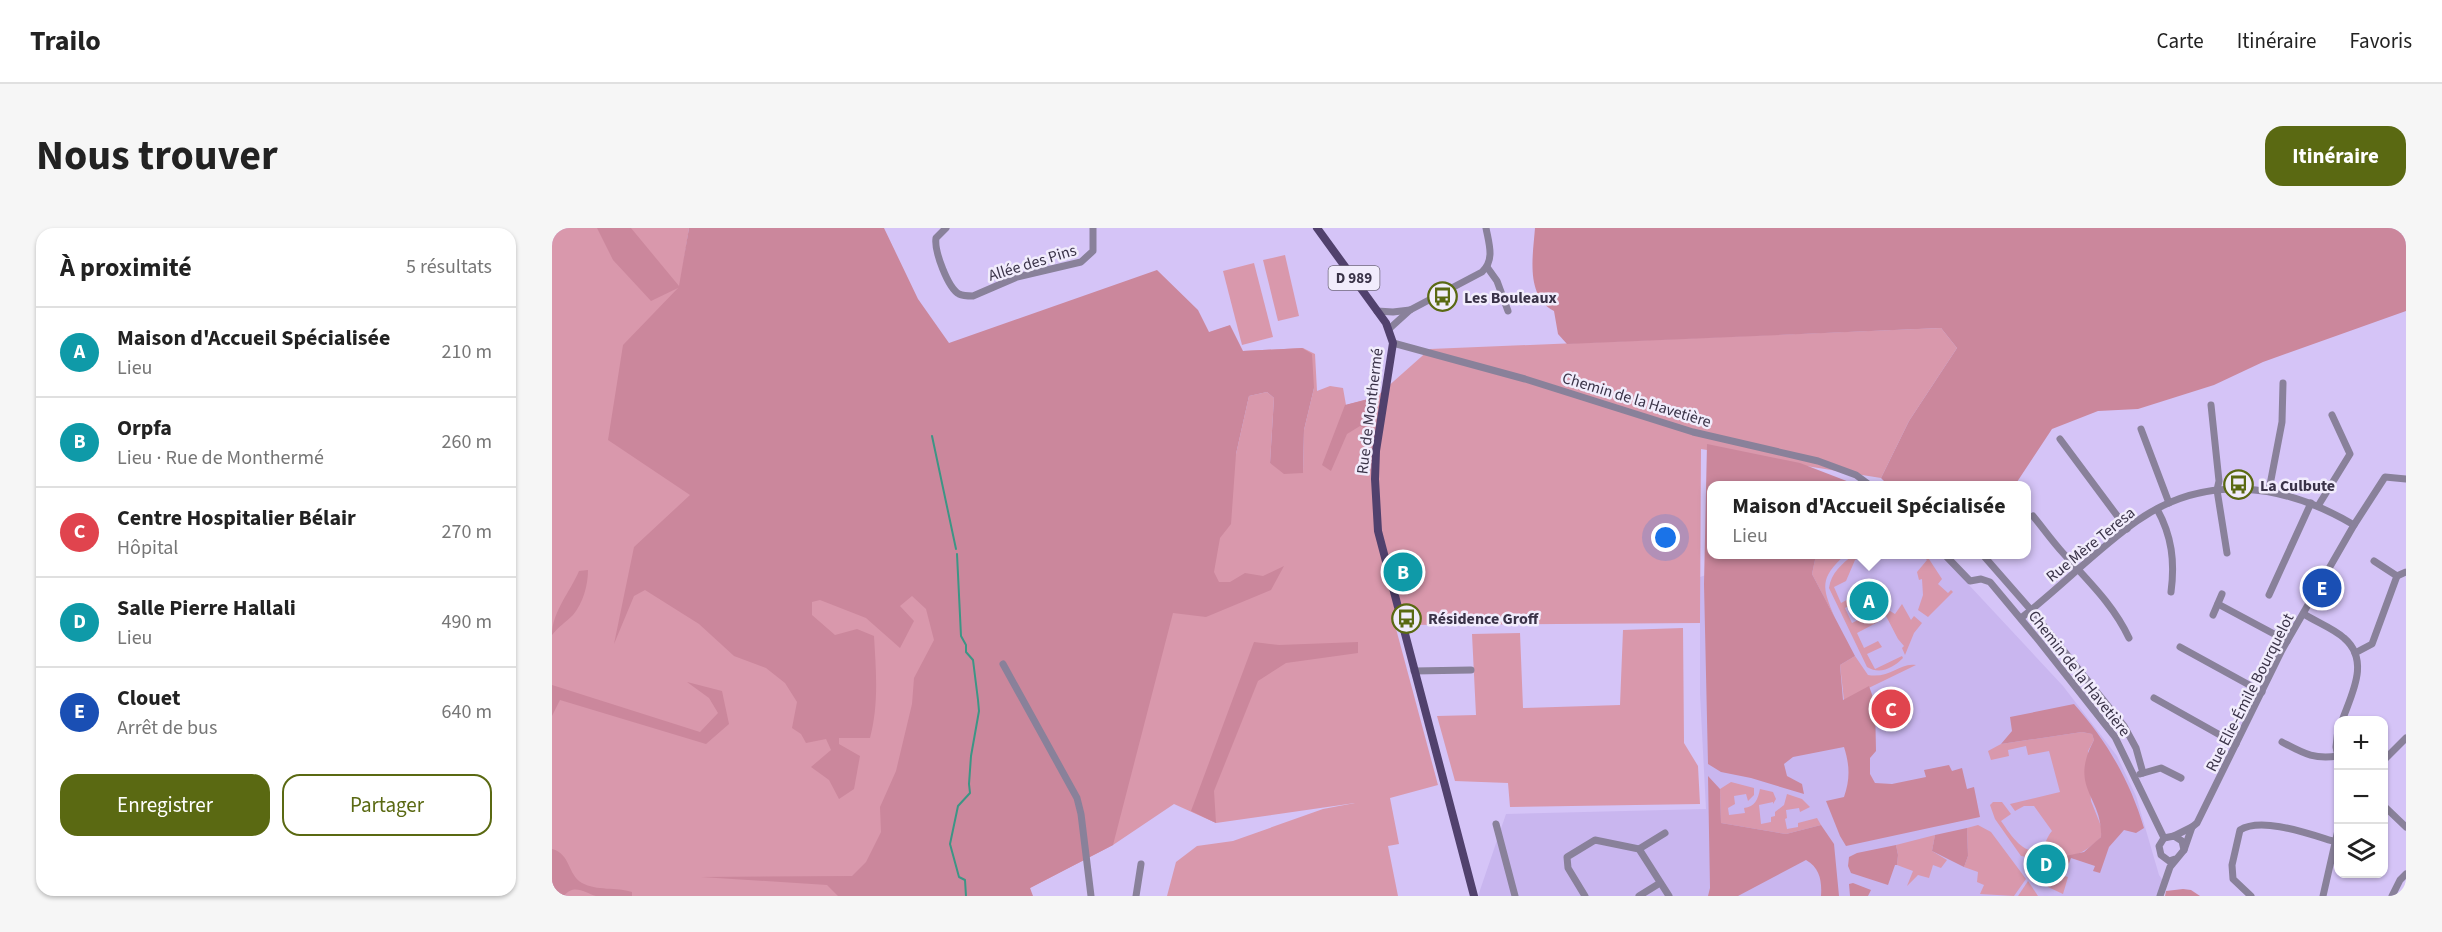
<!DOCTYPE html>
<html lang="fr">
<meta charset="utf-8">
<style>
body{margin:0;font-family:"Source Sans 3",sans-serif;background:#f6f6f6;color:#222}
.controls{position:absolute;right:18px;bottom:18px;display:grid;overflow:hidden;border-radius:12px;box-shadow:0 2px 4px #0004}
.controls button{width:54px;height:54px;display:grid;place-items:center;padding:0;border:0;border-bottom:2px solid #e0e0e0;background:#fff;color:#222;font:30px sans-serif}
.you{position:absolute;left:1114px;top:310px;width:21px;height:21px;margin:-15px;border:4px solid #fff;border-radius:50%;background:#1a73e8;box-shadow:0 0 0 9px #1a73e833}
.badge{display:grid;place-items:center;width:39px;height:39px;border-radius:50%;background:#5a6912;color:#fff;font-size:20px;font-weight:700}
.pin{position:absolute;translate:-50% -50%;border:3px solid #fff;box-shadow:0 2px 6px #0006}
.popup{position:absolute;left:1155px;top:253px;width:324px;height:78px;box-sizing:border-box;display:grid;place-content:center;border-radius:12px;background:#fff;filter:drop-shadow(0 2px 4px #0005);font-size:20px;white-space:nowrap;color:#767676}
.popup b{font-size:22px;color:#222}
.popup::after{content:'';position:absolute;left:50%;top:100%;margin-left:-12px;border:12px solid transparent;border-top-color:#fff}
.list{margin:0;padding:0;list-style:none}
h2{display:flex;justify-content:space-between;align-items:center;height:78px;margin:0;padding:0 24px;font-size:26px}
h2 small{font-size:20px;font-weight:400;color:#767676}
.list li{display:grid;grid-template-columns:39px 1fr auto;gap:18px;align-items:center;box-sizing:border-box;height:90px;padding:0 24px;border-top:2px solid #e0e0e0}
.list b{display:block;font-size:22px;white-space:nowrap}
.list p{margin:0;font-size:20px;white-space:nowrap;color:#767676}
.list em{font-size:20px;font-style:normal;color:#767676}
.actions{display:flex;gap:12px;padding:18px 24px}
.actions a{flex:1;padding:14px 0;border:2px solid #5a6912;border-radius:18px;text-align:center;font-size:21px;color:#5a6912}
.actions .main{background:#5a6912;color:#fff}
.icon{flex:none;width:33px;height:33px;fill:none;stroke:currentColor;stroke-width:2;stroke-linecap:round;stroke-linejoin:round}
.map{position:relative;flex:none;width:1854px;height:668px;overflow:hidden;border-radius:18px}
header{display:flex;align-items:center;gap:36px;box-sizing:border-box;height:84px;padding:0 30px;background:#fff;border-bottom:2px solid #e0e0e0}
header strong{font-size:28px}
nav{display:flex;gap:33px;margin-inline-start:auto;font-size:21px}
.intro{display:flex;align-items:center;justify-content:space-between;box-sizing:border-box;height:144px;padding:0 36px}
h1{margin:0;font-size:42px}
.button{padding:15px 27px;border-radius:18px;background:#5a6912;color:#fff;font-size:21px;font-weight:700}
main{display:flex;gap:36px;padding:0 36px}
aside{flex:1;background:#fff;border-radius:18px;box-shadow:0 2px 4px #0004}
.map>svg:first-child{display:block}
.built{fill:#c9b6ef}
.green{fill:#d998ac}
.forest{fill:#cb879c}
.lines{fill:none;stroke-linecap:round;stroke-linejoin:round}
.stream{stroke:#3d9585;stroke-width:2}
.minor{stroke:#89819a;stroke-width:7}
.major{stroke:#51416d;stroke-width:8}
.labels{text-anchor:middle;stroke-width:5;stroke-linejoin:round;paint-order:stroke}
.shield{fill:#f1ecfc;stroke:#716a7e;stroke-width:1.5}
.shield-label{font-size:15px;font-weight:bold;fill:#3a3348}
.street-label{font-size:16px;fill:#3a3348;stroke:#f1ecfc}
.poi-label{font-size:16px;font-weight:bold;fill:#3a3348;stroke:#f1ecfc;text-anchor:start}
</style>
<header>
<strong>Trailo</strong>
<nav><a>Carte</a><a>Itinéraire</a><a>Favoris</a></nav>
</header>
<div class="intro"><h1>Nous trouver</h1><a class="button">Itinéraire</a></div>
<main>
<aside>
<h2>À proximité<small>5 résultats</small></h2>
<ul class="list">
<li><span class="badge" style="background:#0f9aa8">A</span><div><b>Maison d'Accueil Spécialisée</b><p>Lieu</p></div><em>210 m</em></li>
<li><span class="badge" style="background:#0f9aa8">B</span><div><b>Orpfa</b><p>Lieu · Rue de Monthermé</p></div><em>260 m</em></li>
<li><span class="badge" style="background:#e0444e">C</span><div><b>Centre Hospitalier Bélair</b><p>Hôpital</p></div><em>270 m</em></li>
<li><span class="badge" style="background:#0f9aa8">D</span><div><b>Salle Pierre Hallali</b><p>Lieu</p></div><em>490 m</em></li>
<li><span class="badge" style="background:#1a4fb4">E</span><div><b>Clouet</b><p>Arrêt de bus</p></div><em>640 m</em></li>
</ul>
<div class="actions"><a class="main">Enregistrer</a><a>Partager</a></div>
</aside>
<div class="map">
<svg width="1854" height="668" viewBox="0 0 1854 668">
<rect width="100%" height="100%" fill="#d5c4f7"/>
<!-- built -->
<polygon class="built" points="1220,326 1389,327 1511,458 1565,528 1584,568 1607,647 1612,654 1608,668 926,668 954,586 1154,581 1148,466 1148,349"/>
<!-- green -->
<g class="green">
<polygon points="0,0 137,0 128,58 252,66 684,226 697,168 715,164 722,170 718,235 751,245 752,202 762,160 691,123 751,120 763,126 765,163 778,158 791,160 794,177 824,169 878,121 1389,100 1405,120 1357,193 1329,250 1149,221 1148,395 843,397 886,557 838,570 847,616 836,618 846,668 615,668 624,634 645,618 681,613 771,581 803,575 664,595 622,576 561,617 478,660 479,668 0,668"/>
<polygon points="733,27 747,88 726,93 711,32"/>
<polygon points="702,35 721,109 690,117 671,43"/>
<path d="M1264 327H1293C1267 351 1270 359 1283 390L1260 346Z"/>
<path d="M1301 327H1310L1303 332 1294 353 1282 359 1289 375 1304 367 1307 373 1293 380 1300 395 1322 384 1326 394 1305 405 1312 420 1326 413 1330 419 1315 426 1323 441 1350 428 1351 430C1341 440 1328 447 1315 439L1277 360C1279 345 1290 336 1301 327Z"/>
<polygon points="1370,327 1375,328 1390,351 1386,356 1396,365 1399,362 1401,364 1376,389 1366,382 1371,367 1370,351 1367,352 1365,344 1375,332"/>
<polygon points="1350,376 1359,392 1362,388 1370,395 1362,405 1353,427 1350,420 1352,418 1346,411 1334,388 1338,383 1343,386"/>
<polygon points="1131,400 1132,515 1146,538 1148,576 958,579 956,555 903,553 885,488 924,487 920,406 968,405 971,480 1068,477 1071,402"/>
<path d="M1303 428 1316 447C1338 451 1348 434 1364 437L1292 472 1288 437Z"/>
<path d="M1530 504 1540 506 1542 512 1536 523 1539 573 1549 598V609C1537 622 1520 632 1504 629L1506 621 1494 617 1490 624H1484L1475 629 1469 628 1443 591 1438 577 1441 574H1450L1459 586 1449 593C1457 604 1473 632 1490 619 1495 614 1495 608 1500 603L1482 578H1472L1463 583 1458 576 1508 564 1497 523 1476 527 1474 518 1456 522 1457 528 1439 532 1436 523 1449 516Z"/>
<path d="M1179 554 1202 560V567L1196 573 1194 566 1182 568 1183 576 1176 580 1177 587 1193 585 1192 580C1203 579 1206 571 1208 561L1221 564 1224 571 1221 576V574L1207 577 1209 596 1219 594V589L1223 588V584L1232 577 1235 566 1250 571 1258 579 1248 584 1247 580 1234 582 1235 590 1233 591 1235 601 1246 599V595L1265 590 1269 597 1234 606 1169 595 1168 561Z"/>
<polygon points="1426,597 1439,604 1474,651 1462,668 1428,666 1432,657 1425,654 1426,644 1412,639 1416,628 1415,600"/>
<polygon points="1383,607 1380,623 1395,632 1389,640 1381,637 1377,650 1366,647 1355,658 1361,643 1345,637 1346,627 1344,617"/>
<polygon points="1504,645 1516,649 1511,666 1496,659 1495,651 1497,649 1501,653"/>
<polygon points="1476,653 1486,668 1466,668"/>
</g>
<!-- forest -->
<g class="forest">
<path d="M45 0H79L127 58 137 0H332L366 71 397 115 605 42 646 82 657 104 678 97 691 123 750 120 760 126 762 160 752 202 751 245 732 246 718 235 722 170 715 164 697 168 684 226 679 296 668 310 662 344 667 354H678L693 345 711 348 732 338 719 362 654 389 621 385 561 617 478 660 481 668H286L275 657 149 649 300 648 314 634 329 604 328 579 344 543 360 476 362 450 382 412 374 381 360 368 348 378 362 393 348 420 314 390 268 372 260 374V387L283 407 305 401 322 408C324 443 327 476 318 510H287V516L308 528 302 561 287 571 277 552 259 539 279 522 274 511 254 515 249 506 240 500 245 474 233 455 214 440 182 428 147 396 93 362 82 368 62 416 82 319 138 267 56 212 71 117 126 60 99 73 61 32Z"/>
<path d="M983 0H1854V83L1711 134 1662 157 1586 181 1546 183 1500 201 1463 257H1336L1329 250 1357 193 1405 120 1389 100 1015 116 1006 106 1002 83C973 68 981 27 983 0Z"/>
<polygon points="824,169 818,203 808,198 795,206 779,243 770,237 793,177"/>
<path d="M1155 216 1248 235 1305 257 1160 258V326L1264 327 1260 346 1303 428 1288 437 1291 472 1317 458 1323 475 1324 523 1318 530V546L1323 555 1340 556 1374 549 1372 542 1397 537 1400 543 1410 540 1415 561 1422 559 1428 589 1294 618 1288 608 1274 573 1292 569C1298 551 1298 538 1292 519L1241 529 1232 536 1235 548 1250 556 1252 566 1199 550 1169 544 1156 536 1152 356Z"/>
<path d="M36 342C36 357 31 375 21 387 14 394 6 399 0 407 0 384 18 364 27 343Z"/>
<polygon points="702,414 727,417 806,414 806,425 734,435 706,453 662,563 664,595 639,583"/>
<polygon points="135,454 170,463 177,496 154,516 8,472 0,488 0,457 148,504 166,485 157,470"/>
<path d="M1522 476C1555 513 1578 553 1592 600L1584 605 1572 602 1557 619 1548 645 1541 643 1543 638 1519 630 1516 638 1507 635 1509 629 1532 624 1549 609C1551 568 1516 561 1542 512L1540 506 1530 504 1449 516 1460 503 1458 489Z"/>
<path d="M1156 548 1168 561 1169 595 1234 606 1269 597 1282 616 1287 668H1269C1270 653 1268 640 1254 632L1186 668H1156L1158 660Z"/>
<polygon points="1415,600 1416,628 1412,639 1380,623 1383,607"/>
<polygon points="1344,617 1346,627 1345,637 1343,637 1336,657 1299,645 1296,638 1297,629 1305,625"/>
<path d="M0 621C19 626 15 646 30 655 44 663 65 659 80 664V668C69 668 55 668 44 668 33 665 22 655 12 668H0Z"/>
<polygon points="1301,655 1319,662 1316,668 1298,668 1297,656"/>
<polygon points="1631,661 1639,662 1648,668 1613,668 1614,663"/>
</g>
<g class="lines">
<!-- stream -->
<g class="stream">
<polyline points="380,208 404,321"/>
<polyline points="405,326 409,408 414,417 414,424 421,432 426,472 427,483 419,528 417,556 418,565 406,578 398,616 407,649 413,652 414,668"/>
</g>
<!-- minor -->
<g class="minor">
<path d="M394 0 384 10C382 23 396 60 407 66 411 68 417 68 421 68L465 49 529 34 541 23V0"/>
<polyline points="935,39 945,53 956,83"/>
<polyline points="825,83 841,84 858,82"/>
<path d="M837 101 858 82 930 44C943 32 937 16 934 0"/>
<polyline points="841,115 973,151 1141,204 1266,233 1304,247 1319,258"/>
<polyline points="1659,177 1667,253 1665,262 1675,325"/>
<polyline points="1589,201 1617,275"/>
<polyline points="1508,211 1575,301"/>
<polyline points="1717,262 1730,194 1731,155"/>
<polyline points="1766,278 1798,226 1780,187"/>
<path d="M1605 281C1620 308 1623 334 1619 364"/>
<path d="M1481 288C1491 300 1500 313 1511 325 1536 353 1561 376 1577 410"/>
<polyline points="1392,326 1418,353 1429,351 1438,354 1488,414 1563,509 1612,610"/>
<polyline points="1430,326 1479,382 1572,498 1584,520 1591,545"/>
<polyline points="1845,348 1854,344"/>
<polyline points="1717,367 1759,275"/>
<polyline points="1666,376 1735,413"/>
<path d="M1752 386C1764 394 1781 400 1792 410 1819 433 1799 467 1790 493"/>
<polyline points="1661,387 1670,366"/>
<path d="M1469 390C1509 359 1544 322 1585 293 1654 244 1733 256 1802 297"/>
<polyline points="1628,419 1710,464"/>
<polyline points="1803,425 1820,416 1845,348 1822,333"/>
<polyline points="451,436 525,570 529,586 539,668"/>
<polyline points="862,443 919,442"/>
<polyline points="1602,470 1684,516"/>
<polyline points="1786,501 1784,519 1786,529"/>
<path d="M1730 514C1751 525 1762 532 1786 528"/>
<polyline points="1832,532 1854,510"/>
<polyline points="1588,546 1609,540 1629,550"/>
<polyline points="1832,578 1854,599"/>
<polyline points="944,596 963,668"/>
<polyline points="1622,608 1640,599"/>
<polyline points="1087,621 1113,605"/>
<polyline points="1632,622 1640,599 1645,595 1730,422 1802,297 1833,249 1854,251"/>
<polyline points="584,668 589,636"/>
<polyline points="1033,668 1016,640 1015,629 1043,612 1087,621 1117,668"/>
<polyline points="1087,668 1108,655"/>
<polyline points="1608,668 1618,639 1632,622 1630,613 1622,608 1612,610 1607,618 1609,627 1617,633 1623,631"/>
<path d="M1699 668 1681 651 1680 637 1688 602C1710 588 1760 607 1784 614"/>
<polyline points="1771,668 1786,602"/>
<polyline points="1840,668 1848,652 1854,646"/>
</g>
<!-- major -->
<polyline class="major" points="765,0 834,95 841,115 824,223 823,251 826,303 922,668"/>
</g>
<!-- icons -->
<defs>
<symbol id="bus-ring" viewBox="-11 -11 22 22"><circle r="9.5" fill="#f1ecfc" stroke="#5a6912" stroke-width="1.5"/><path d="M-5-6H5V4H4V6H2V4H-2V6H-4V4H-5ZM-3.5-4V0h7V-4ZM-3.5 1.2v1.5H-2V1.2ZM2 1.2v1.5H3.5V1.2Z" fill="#5a6912"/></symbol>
</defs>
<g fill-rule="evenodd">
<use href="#bus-ring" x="874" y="52" width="33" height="33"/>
<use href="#bus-ring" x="1670" y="240" width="33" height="33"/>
<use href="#bus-ring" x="838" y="374" width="33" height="33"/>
</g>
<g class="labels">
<!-- shield labels -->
<rect class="shield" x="776.5" y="38" width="51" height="24" rx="4.5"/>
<g class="shield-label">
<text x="802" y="55">D 989</text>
</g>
<!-- street labels -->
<g class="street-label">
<text transform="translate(480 34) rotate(-17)" y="6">Allée des Pins</text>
<text transform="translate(1085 171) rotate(17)" y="6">Chemin de la Havetière</text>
<text transform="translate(817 183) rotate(-83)" y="6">Rue de Monthermé</text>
<text transform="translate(1538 316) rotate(-39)" y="6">Rue Mère Teresa</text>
<text transform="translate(1528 445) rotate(52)" y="6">Chemin de la Havetière</text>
<text transform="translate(1697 464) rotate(-63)" y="6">Rue Elie-Émile Bourquelot</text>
</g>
<!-- poi labels -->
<g class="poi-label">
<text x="912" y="75">Les Bouleaux</text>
<text x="1708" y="263">La Culbute</text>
<text x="876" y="396">Résidence Groff</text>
</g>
</g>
</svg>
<div class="controls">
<button>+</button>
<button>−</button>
<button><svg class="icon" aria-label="layers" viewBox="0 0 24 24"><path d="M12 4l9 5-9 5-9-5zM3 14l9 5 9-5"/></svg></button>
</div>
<div class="you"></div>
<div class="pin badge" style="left:1317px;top:373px;background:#0f9aa8">A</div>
<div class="popup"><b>Maison d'Accueil Spécialisée</b>Lieu</div>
<div class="pin badge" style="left:851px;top:344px;background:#0f9aa8">B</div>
<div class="pin badge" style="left:1339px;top:481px;background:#e0444e">C</div>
<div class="pin badge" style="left:1494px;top:636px;background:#0f9aa8">D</div>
<div class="pin badge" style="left:1770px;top:360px;background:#1a4fb4">E</div>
</div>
</main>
